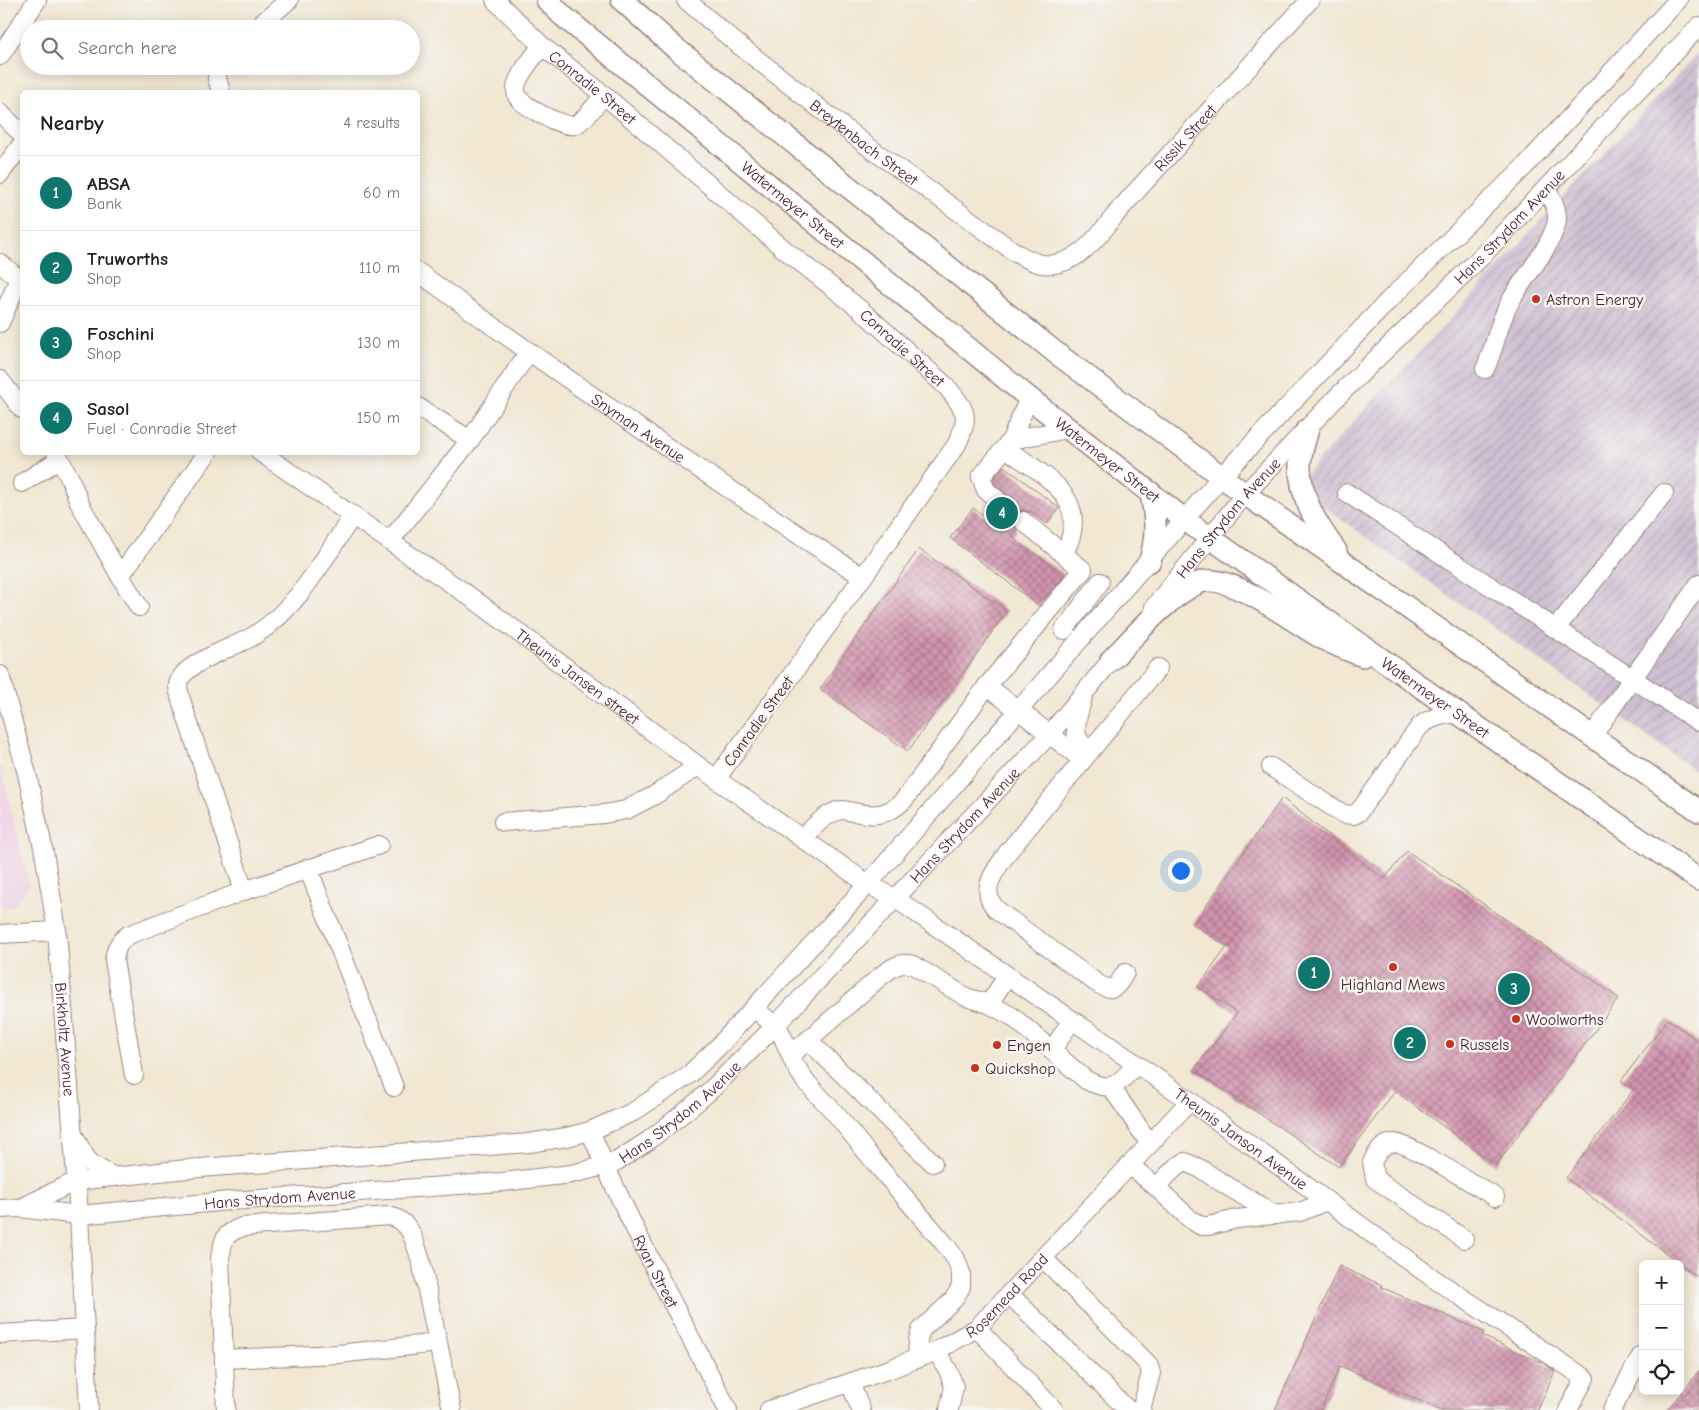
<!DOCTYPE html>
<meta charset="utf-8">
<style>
body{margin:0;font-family:"Comic Neue",sans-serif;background:#f6f6f6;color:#202124}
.controls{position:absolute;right:15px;bottom:15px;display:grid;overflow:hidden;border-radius:8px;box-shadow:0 2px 12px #0003}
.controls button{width:45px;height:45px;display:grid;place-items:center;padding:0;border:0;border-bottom:1px solid #e0e0e0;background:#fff;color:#202124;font:25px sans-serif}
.you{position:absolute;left:1180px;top:870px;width:18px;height:18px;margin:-12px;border:4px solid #fff;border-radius:50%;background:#1a73e8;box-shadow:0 0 0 8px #1a73e833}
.badge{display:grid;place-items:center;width:32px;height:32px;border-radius:50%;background:#0f766e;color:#fff;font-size:16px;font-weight:700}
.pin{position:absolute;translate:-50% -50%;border:2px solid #fff;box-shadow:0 1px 5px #0006}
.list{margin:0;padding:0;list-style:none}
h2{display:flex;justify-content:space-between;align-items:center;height:65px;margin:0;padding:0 20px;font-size:21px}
h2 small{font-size:16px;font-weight:400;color:#757577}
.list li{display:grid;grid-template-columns:32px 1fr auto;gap:15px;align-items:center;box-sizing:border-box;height:75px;padding:0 20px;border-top:1px solid #e0e0e0}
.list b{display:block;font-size:19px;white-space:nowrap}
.list p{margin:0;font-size:16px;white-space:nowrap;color:#757577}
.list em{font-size:16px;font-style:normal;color:#757577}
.icon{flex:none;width:28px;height:28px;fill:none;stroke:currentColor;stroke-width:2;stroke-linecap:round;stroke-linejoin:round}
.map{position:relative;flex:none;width:1699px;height:1410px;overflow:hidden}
.search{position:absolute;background:#fff;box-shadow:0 2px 12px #0003;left:20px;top:20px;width:400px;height:55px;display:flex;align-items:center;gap:12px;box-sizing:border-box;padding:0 18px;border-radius:28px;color:#757577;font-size:19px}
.panel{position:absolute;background:#fff;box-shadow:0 2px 12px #0003;left:20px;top:90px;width:400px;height:365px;border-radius:8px}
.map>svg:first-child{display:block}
.built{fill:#f0d0e4}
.industrial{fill:url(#industrial-furrows)}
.building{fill:url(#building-cross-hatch)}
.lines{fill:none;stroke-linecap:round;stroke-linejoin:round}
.minor-tunnel{stroke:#d0bfb1;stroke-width:18;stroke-dasharray:18 9;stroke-linecap:butt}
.minor-casing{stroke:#9e837e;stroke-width:20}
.major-casing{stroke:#9e837e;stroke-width:24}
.minor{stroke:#fff;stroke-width:18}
.major{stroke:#fff;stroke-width:21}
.poi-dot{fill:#c8321e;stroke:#f6f6f2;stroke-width:2}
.labels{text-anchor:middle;stroke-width:5;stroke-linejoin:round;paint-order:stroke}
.street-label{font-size:16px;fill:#4a1f2b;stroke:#f6f6f2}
.poi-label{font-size:16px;fill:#4a1f2b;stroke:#f6f6f2;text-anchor:start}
</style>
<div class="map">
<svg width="1699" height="1410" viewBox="0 0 1699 1410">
<defs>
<pattern id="industrial-furrows" width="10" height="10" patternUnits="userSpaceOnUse" patternTransform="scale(1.25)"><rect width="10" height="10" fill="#cebed1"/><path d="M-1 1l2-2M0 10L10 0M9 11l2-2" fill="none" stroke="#b2a3b4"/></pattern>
<pattern id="building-cross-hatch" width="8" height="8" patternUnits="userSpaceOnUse" patternTransform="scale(1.25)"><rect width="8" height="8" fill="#d195ae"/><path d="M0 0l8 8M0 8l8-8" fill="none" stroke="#ac798e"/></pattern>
</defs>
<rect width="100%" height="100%" fill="#f6f6f2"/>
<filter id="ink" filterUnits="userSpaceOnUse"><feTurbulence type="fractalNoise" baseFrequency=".02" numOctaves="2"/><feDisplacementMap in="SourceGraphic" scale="10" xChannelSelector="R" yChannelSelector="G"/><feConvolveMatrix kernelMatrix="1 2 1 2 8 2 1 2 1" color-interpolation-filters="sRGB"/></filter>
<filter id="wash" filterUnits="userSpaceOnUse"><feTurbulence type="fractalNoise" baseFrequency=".0096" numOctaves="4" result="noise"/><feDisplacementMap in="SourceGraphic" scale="20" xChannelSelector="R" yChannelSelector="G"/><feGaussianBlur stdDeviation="1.12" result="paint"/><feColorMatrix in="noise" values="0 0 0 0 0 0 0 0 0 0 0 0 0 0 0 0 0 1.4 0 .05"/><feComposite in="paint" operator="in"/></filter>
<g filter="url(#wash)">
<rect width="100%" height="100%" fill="#f1e7d2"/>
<!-- built -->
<polygon class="built" points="0,762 29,885 13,907 0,908"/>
<!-- industrial -->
<polygon class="industrial" points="1699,52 1699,773 1294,486"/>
<g id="blocks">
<!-- building -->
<g class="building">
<polygon points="1004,466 1059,508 1047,524 1030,511 1029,512 1024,510 1019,511 1013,519 1013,524 1017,530 1012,536 1019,543 1065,575 1039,606 950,538 973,508 987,518 993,510 1003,512 1008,508 1010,503 1010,498 995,484 993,479"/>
<polygon points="919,549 1007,611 908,751 820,689"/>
<polygon points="1282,798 1384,879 1407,851 1619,998 1496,1165 1395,1091 1339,1167 1194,1070 1237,1013 1198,987 1227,947 1193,924"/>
<polygon points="1668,1019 1699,1042 1699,1278 1566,1178 1634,1089 1621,1081"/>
<polygon points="1339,1266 1382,1285 1381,1287 1484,1332 1482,1336 1545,1364 1555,1371 1538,1410 1441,1410 1340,1366 1321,1410 1275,1410"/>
<polygon points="1699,1371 1699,1410 1667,1410"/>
</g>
</g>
</g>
<g filter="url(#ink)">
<use href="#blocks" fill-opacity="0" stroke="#9e837e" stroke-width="1"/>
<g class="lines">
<!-- minor-tunnel -->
<polyline class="minor-tunnel" points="1000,502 1023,521"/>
<defs>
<g id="minor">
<path id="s1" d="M495 0 542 46 604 95 785 250 861 310 947 387C967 412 970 415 957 444L863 577 716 779"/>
<path id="s2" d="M686 0 735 42 870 148 1016 253C1024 257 1033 263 1042 264 1078 269 1101 232 1121 208L1310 0"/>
<polyline points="255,29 289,0"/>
<path d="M542 46C534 56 517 76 516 88 516 91 516 93 517 96 522 106 563 128 574 125 583 123 598 102 604 95"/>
<polyline points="0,56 37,0"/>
<polyline points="218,66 217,78 221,92"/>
<polyline points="0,113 22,134"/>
<polyline points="0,174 22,144"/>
<polyline points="0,263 19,279"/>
<path id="s3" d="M418 272C563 378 712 479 863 577"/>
<polyline points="0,323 19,279 22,282"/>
<path d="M1485 369C1495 348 1498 324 1509 304 1523 277 1547 254 1556 225 1560 212 1552 200 1547 189"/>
<polyline points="0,380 22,409"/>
<polyline points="418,407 470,440"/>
<polyline points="1011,440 1068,429"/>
<path d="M1005 448C1043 475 1094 498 1064 553"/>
<polyline points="56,452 70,479 80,504 120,576"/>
<path id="s4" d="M260 452 472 598 716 779 868 884 896 899 1190 1101 1434 1279 1585 1378 1568 1410"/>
<polyline points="22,483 60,459"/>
<polyline points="1347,493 1699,722"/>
<polyline points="1000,502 986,490 981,477 1011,440 1029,398"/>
<polyline points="390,541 470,440 528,353"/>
<polyline points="139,607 120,576 208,452"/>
<path id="s5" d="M1154 607 1245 494 1340 394 1482 256 1699 26"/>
<polyline points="1556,628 1664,493"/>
<polyline points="1064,630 1100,582"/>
<path id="s6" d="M0 675 27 774 44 852 57 931 79 1215 89 1410"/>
<polyline points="987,686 1083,760"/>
<path d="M1083 697C1078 719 1067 735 1090 751"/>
<polyline points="1592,736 1699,584"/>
<path d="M1271 767 1343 814 1354 815 1358 813 1420 726C1432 717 1444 713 1459 714"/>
<polyline points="503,822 604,814 626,810 655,795 698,766"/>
<path d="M802 838C813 828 827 811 843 810 846 810 851 812 854 812 875 817 889 815 904 800L987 686 1083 570 1023 521"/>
<polyline points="308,868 394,1087"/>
<polyline points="244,891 379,845"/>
<polyline points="0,934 57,931"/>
<path d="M1125 973C1116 987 1115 993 1098 984L997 910C977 890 996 870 1008 852L1158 668"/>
<polyline points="989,1004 1007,976"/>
<polyline points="754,1008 775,1026 781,1033 794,1063 805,1081 835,1113 877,1165 944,1243 956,1259 961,1273 961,1287 953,1300 921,1330 918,1340 917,1359"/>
<polyline points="808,1040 933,1163"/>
<polyline points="1052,1050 1072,1020"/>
<path d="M791 1055 882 975C892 968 900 961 913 965L966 997 989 1004 1013 1017 1086 1080C1113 1094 1118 1084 1136 1065"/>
<path d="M134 1075 114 960C116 949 118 942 128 935L244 891 180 697C180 694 178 690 178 686 179 663 237 647 255 635 299 607 324 558 353 515"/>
<polyline points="1111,1087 1150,1144"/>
<path id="s7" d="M590 1131C630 1226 681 1318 728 1410"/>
<path d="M76 1139C88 1165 90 1164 115 1177"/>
<polyline points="1130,1165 1156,1187 1190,1219 1201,1226 1208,1226 1237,1219 1300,1212 1327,1201"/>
<polyline points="1156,1187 1176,1167 1185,1162 1201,1169 1216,1179 1275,1215"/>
<polyline points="21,1208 76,1181 187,1169 529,1143 567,1137 590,1131 633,1112 690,1074 717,1048 868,884 1221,477 1388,301 1525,166 1678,0"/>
<path id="s8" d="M0 1209 20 1208 79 1215 229 1201 502 1182 571 1174 604 1166 617 1161 648 1141 691 1107 713 1088 775 1026 1049 735 1119 651"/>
<path d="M1464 1239 1375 1179 1372 1162C1377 1153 1382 1144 1394 1143 1405 1141 1480 1188 1495 1197"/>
<polyline points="1043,1258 1148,1364 1151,1373 1141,1410"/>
<polyline points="1009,1294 1128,1410"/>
<polyline points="977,1328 1054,1410"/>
<polyline points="0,1334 85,1329"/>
<polyline points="936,1351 948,1370 954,1387 949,1410"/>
<polyline points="224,1359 338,1354 438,1343"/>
<polyline points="850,1383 861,1410"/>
<path d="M226 1410 220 1258C224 1239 223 1234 242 1227L389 1216C412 1221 414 1241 421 1261L452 1410"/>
<path id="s9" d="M769 1410 890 1369 936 1351 977 1328 1190 1101"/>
<polyline points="1612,1410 1641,1356"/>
</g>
<g id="major">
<path id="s10" d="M547 0 563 16 1029 398 1185 520 1459 714 1699 880"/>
<polyline points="622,0 674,47 1056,353 1245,494 1699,811"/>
<path d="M1308 429C1305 440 1301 452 1300 463 1299 497 1317 525 1336 551"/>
<path d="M1150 561C1157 536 1156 519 1151 493"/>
<path d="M1111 660C1134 637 1171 593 1201 582 1230 572 1297 625 1324 639 1336 646 1350 651 1363 656"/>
</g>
</defs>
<!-- minor casing -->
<use href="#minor" class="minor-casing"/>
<!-- major casing -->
<use href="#major" class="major-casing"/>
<!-- minor -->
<use href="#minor" class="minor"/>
<!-- major -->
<use href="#major" class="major"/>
</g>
</g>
<!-- markers -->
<g class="poi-dot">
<circle cx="1536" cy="299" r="5"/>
<circle cx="1393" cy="967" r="5"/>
<circle cx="1516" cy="1019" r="5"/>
<circle cx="1450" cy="1044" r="5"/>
<circle cx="997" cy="1045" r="5"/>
<circle cx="975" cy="1068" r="5"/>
</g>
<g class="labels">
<!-- street labels -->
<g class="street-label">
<text dy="6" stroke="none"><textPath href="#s1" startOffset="131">Conradie Street</textPath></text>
<text dy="6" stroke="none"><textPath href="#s2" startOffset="641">Rissik Street</textPath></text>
<text dy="6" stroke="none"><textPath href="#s2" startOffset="228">Breytenbach Street</textPath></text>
<text dy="6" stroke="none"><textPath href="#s10" startOffset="320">Watermeyer Street</textPath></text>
<text dy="6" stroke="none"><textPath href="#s5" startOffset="521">Hans Strydom Avenue</textPath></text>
<text dy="6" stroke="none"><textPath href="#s1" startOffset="536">Conradie Street</textPath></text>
<text dy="6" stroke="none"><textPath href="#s3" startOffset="270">Snyman Avenue</textPath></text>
<text dy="6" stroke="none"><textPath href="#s10" startOffset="725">Watermeyer Street</textPath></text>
<text dy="6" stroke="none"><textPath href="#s5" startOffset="116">Hans Strydom Avenue</textPath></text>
<text dy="6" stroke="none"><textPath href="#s4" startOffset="389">Theunis Jansen street</textPath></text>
<text dy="6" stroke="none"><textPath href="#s10" startOffset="1130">Watermeyer Street</textPath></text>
<text transform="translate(758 721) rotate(-54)" y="6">Conradie Street</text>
<text dy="6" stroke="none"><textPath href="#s8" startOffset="1106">Hans Strydom Avenue</textPath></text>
<text dy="6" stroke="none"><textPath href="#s6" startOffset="371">Birkholtz Avenue</textPath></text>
<text dy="6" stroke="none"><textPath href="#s8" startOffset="701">Hans Strydom Avenue</textPath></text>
<text dy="6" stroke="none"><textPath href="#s4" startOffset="1198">Theunis Janson Avenue</textPath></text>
<text dy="6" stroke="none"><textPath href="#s8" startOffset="281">Hans Strydom Avenue</textPath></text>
<text dy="6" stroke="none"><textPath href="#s7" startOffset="155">Ryan Street</textPath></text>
<text dy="6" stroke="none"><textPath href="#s9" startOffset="268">Rosemead Road</textPath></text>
</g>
<!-- poi labels -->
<g class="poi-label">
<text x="1546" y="305">Astron Energy</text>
<text x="1393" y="990" text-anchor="middle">Highland Mews</text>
<text x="1526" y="1025">Woolworths</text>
<text x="1460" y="1050">Russels</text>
<text x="1007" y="1051">Engen</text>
<text x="985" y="1074">Quickshop</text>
</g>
</g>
</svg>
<div class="controls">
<button>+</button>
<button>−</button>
<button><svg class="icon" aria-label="locate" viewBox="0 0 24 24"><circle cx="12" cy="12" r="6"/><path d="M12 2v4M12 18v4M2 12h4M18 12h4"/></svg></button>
</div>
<div class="you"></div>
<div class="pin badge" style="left:1314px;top:973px">1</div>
<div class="pin badge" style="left:1410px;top:1043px">2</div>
<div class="pin badge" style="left:1514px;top:989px">3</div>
<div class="pin badge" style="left:1002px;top:513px">4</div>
<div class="search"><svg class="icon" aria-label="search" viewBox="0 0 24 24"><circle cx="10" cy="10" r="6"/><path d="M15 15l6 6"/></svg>Search here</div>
<section class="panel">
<h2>Nearby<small>4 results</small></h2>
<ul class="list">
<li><span class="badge">1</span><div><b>ABSA</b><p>Bank</p></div><em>60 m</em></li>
<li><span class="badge">2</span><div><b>Truworths</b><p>Shop</p></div><em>110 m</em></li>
<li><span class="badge">3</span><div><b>Foschini</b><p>Shop</p></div><em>130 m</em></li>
<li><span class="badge">4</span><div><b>Sasol</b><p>Fuel · Conradie Street</p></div><em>150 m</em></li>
</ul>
</section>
</div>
